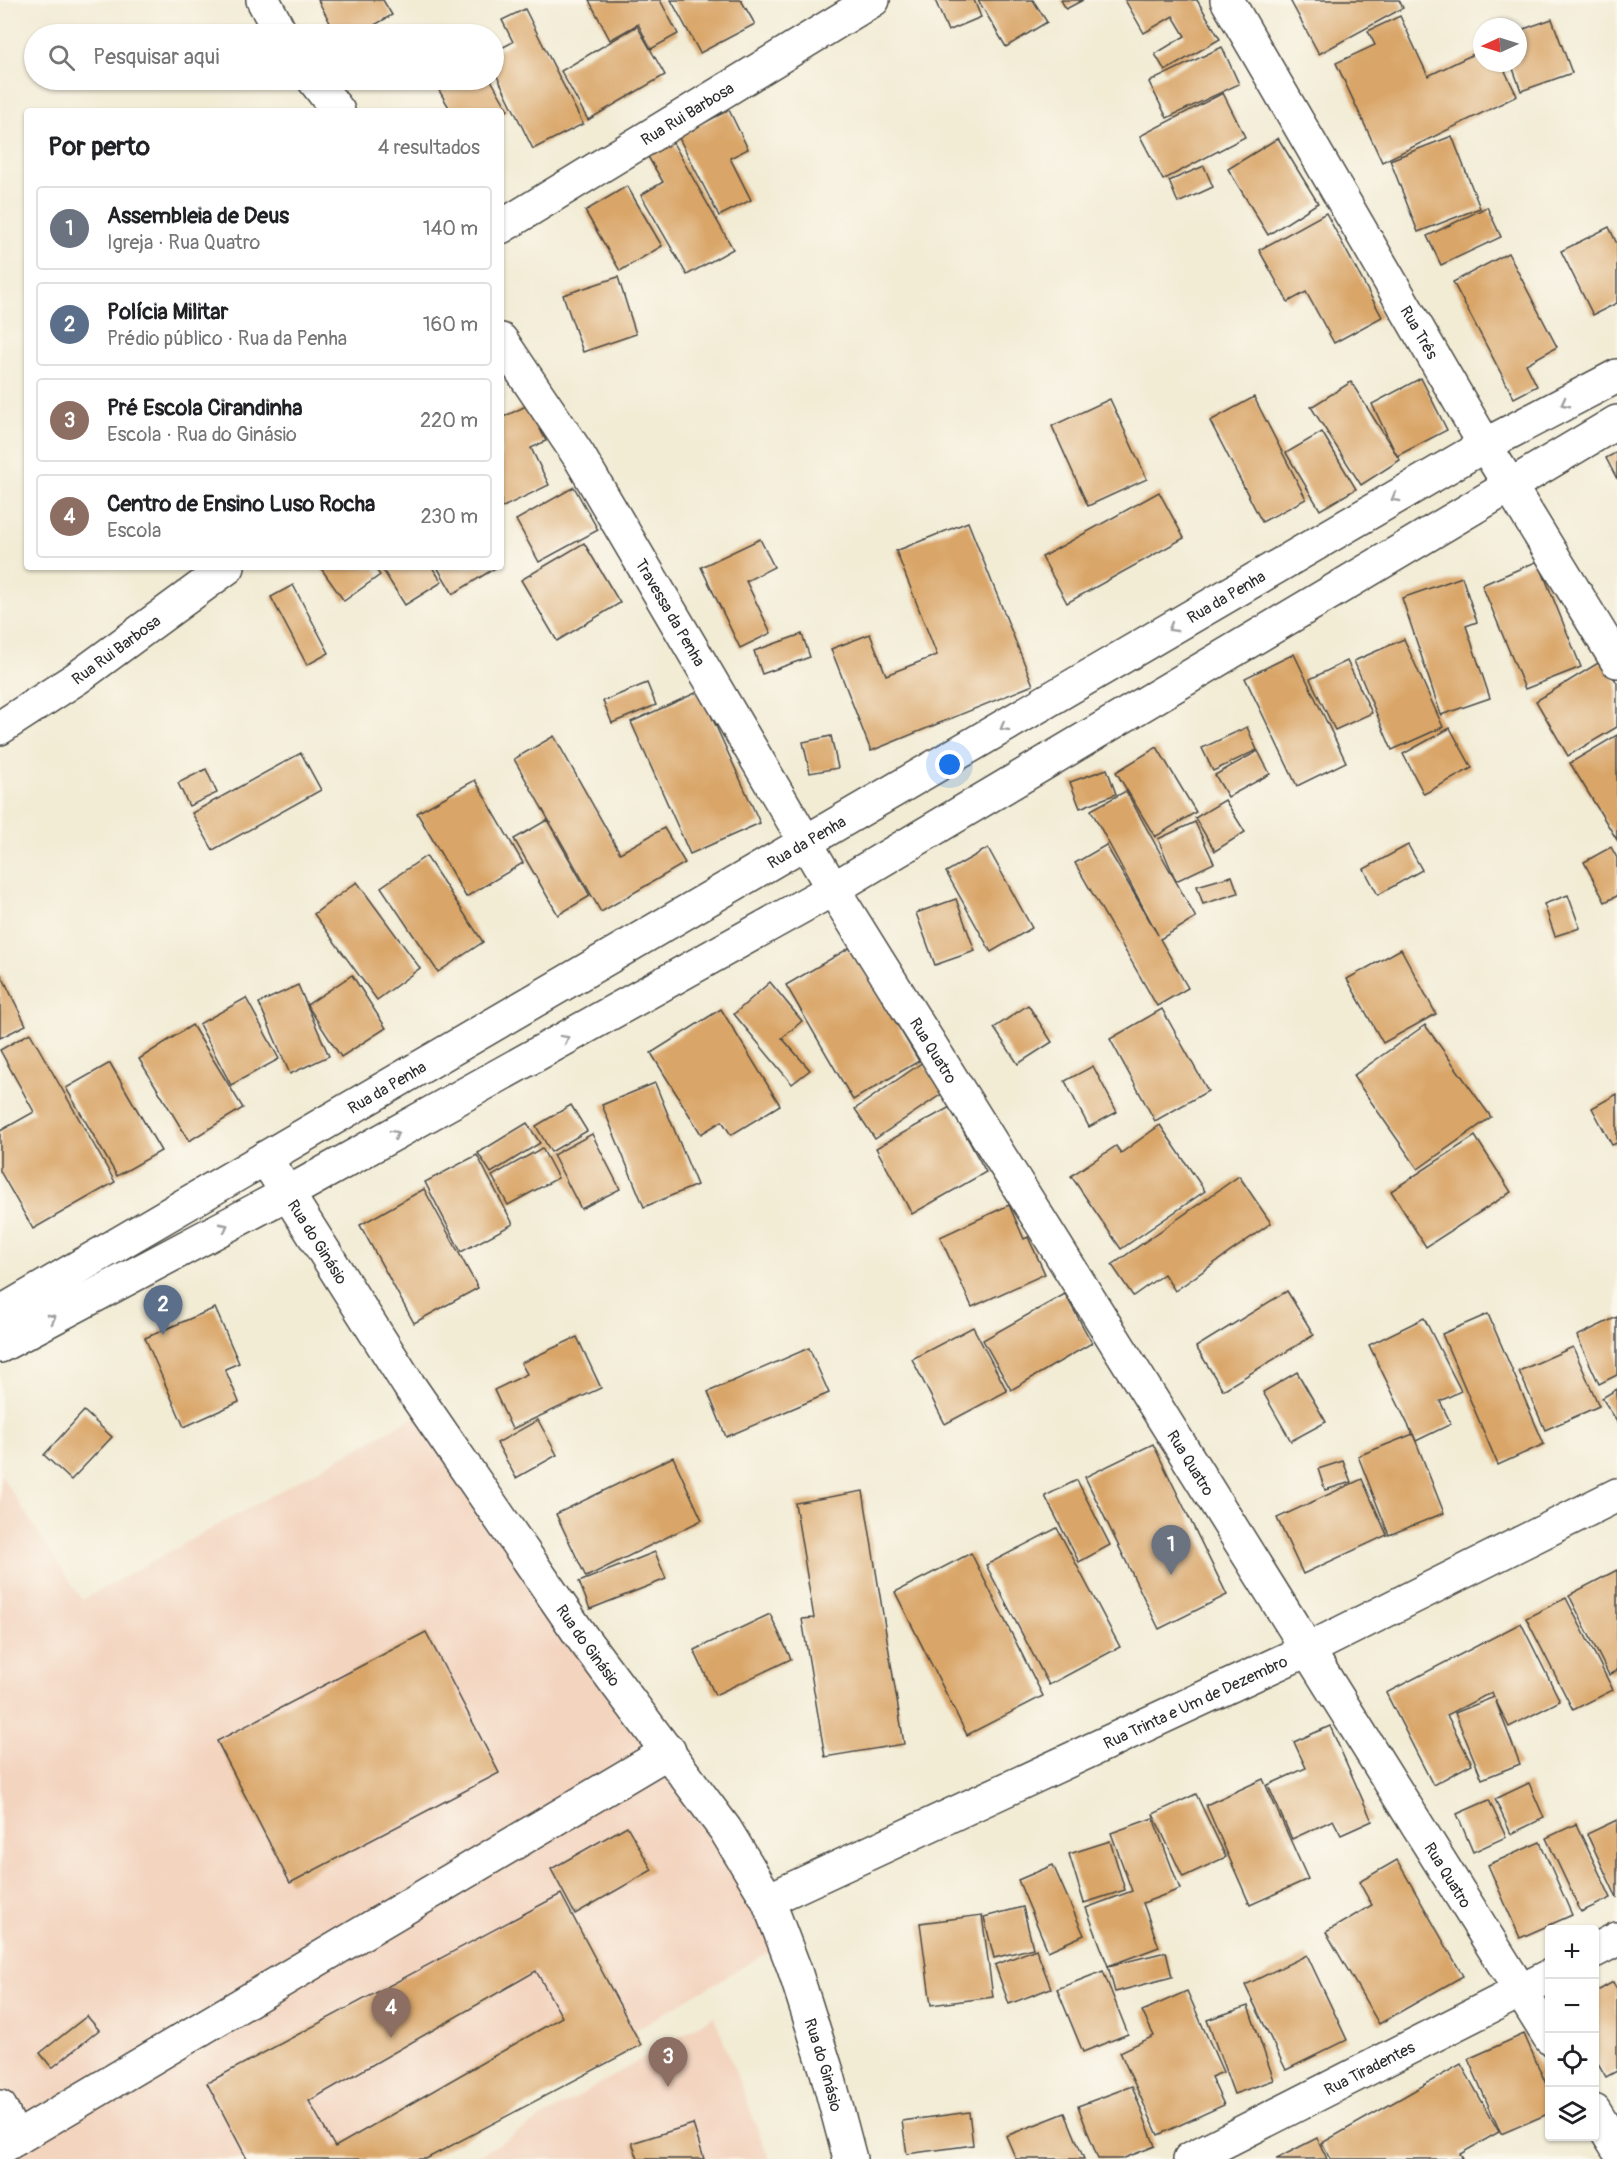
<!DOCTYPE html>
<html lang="pt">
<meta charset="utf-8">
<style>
body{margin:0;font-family:Pangolin,sans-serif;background:#f6f6f6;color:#202124}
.controls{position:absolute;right:18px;bottom:18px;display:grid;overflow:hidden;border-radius:6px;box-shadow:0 2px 4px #0004}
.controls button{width:54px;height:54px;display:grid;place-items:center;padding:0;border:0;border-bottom:2px solid #e0e0e0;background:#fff;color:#202124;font:30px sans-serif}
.compass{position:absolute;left:1473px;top:18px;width:54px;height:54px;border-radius:50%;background:#fff;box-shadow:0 2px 4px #0004;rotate:266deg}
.you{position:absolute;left:950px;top:765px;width:21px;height:21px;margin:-15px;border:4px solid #fff;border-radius:50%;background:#1a73e8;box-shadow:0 0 0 9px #1a73e833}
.badge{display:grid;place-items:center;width:39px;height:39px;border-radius:50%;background:#111827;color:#fff;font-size:20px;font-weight:700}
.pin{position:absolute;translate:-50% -50px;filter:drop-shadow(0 2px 3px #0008)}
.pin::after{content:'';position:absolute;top:32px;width:21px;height:18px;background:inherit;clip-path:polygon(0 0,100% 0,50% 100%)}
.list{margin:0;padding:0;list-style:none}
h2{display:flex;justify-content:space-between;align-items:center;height:78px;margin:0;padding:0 24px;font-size:26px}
h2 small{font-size:20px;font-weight:400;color:#757577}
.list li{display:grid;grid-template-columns:39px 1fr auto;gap:18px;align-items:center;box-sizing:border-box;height:84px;margin:0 12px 12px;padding:0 12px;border:2px solid #e0e0e0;border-radius:6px}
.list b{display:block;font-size:22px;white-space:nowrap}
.list p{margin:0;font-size:20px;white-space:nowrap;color:#757577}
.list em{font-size:20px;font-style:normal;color:#757577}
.icon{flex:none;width:33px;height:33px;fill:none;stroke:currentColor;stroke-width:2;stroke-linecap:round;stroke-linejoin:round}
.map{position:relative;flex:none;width:1617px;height:2159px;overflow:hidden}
.search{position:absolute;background:#fff;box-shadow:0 2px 4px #0004;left:24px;top:24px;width:480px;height:66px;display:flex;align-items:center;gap:15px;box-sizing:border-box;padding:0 21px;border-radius:33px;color:#757577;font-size:22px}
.panel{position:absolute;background:#fff;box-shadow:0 2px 4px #0004;left:24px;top:108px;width:480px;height:462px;border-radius:6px}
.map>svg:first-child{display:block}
.built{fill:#f3d4bf}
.building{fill:#d9a567;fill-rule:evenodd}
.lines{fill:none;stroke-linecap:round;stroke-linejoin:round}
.minor-casing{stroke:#494844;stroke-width:36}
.tertiary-casing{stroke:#494844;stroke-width:36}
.minor{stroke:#fff;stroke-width:33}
.tertiary{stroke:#fff;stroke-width:33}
.oneway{stroke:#a0a0a0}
.labels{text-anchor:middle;stroke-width:4.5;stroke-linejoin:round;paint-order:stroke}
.street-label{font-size:16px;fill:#2b2b2b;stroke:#fbf7ec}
</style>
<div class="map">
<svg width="1617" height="2159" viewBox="0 0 1617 2159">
<rect width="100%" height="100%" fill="#fbf7ec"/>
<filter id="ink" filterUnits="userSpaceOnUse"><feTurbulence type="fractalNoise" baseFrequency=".0167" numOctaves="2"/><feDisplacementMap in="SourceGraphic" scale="12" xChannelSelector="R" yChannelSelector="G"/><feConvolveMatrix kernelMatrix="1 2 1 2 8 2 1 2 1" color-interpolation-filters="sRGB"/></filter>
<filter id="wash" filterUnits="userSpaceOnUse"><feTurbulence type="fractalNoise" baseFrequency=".008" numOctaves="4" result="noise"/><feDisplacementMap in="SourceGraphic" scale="24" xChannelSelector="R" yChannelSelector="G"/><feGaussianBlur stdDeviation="1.35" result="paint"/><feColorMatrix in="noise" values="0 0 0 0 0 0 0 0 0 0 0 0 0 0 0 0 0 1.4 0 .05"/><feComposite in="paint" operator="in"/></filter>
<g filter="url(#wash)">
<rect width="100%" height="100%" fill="#f2ecd5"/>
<!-- built -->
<g class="built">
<polygon points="423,1412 784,1943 414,2159 0,2159 18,2123 0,2087 0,1474 82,1600"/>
<polygon points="714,2016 769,2159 473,2159"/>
</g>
<g id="blocks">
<!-- building -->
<g class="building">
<polygon points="318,0 383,0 392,15 359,34 336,34"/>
<polygon points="589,0 660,0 678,34 651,49 638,24 610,40"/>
<polygon points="671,0 741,0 755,24 700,53"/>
<polygon points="935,0 974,0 981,17 948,31"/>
<polygon points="978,0 1033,0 1047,22 1006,47"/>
<polygon points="1061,0 1083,0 1066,9"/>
<polygon points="1125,0 1197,0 1220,39 1165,71 1155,54 1185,36 1173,16 1144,33"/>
<polygon points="1290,0 1399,0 1403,8 1319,54"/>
<polygon points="525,9 583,124 533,149 494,70 494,52 513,42 502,20"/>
<polygon points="1400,16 1428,76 1482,50 1482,63 1501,63 1517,96 1382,162 1336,63 1375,45 1368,31"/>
<polygon points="1552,19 1572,73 1521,91 1511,63 1518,63 1518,31"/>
<polygon points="637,26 665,75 588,120 561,71"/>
<polygon points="1222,47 1239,84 1167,118 1149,82"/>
<polygon points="433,80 491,80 508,110 501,115 501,111 451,111"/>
<polygon points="1223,93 1245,137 1163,180 1140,136"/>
<polygon points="729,110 748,149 730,158 751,200 719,216 678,136"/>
<polygon points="1452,136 1480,208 1418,232 1390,160"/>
<polygon points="1278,138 1318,203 1268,235 1228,169"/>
<polygon points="672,141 733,249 687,275 641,195 663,182 647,155"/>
<polygon points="1204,166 1213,187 1178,203 1169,181"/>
<polygon points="627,186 662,246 620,271 585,211"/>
<polygon points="1487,207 1501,237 1441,265 1427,236"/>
<polygon points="1326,213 1382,317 1334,343 1306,292 1288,302 1259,250"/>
<polygon points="1609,227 1617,244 1617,303 1593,315 1561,251"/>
<polygon points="1508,253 1557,347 1526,364 1537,386 1514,398 1453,282"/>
<polygon points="618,277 636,334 583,352 563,295"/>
<polygon points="1421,378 1447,430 1397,456 1372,404"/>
<polygon points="1351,382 1400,460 1361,485 1311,407"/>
<polygon points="1254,397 1306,499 1262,522 1210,421"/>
<polygon points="1110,399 1147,479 1088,506 1052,426"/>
<polygon points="528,405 546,441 531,448 549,485 501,508 501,418"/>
<polygon points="1322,432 1356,489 1320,510 1286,453"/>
<polygon points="1617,452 1617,479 1606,458"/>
<polygon points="574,487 598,530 539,562 516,520"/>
<polygon points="1159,492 1184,538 1067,603 1042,557"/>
<polygon points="968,522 1033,685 871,751 831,649 870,634 886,675 937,655 896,551"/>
<polygon points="760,539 774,567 746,581 771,633 740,648 701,567"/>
<polygon points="584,543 620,603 557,641 521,580"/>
<polygon points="1538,561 1581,667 1525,689 1482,585"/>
<polygon points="320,567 374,567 380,575 344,601"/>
<polygon points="381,567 432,567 442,582 405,605"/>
<polygon points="437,567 497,567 453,594"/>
<polygon points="1462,577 1477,622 1466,626 1490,698 1441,715 1402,598"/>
<polygon points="293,585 329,653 307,665 271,597"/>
<polygon points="802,634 810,657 762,674 754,651"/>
<polygon points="1404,639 1443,727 1392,750 1354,661"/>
<polygon points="1294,654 1346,762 1297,786 1245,678"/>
<polygon points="1603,660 1617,683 1617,727 1568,756 1536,701"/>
<polygon points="1347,661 1372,713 1335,730 1310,679"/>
<polygon points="647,683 656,705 612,723 603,701"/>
<polygon points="700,691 760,823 690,854 631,722"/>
<polygon points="1247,727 1257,750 1213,771 1202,748"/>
<polygon points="1450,728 1472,768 1424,794 1403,754"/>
<polygon points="1617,735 1617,840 1570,763"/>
<polygon points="554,736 620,853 664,828 685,863 601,912 514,759"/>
<polygon points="831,736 838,768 810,773 803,742"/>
<polygon points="1157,747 1196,812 1155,837 1116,772"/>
<polygon points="1258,751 1270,774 1228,797 1215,775"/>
<polygon points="301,753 321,790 213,850 192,813"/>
<polygon points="206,769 217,793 189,806 178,783"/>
<polygon points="1107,769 1116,794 1080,808 1070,782"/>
<polygon points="475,780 523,863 466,897 417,813"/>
<polygon points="1126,791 1196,918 1160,939 1188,988 1157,1006 1075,863 1106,845 1158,935 1091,810"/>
<polygon points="1225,800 1245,832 1215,851 1195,818"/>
<polygon points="547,820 590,896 558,915 514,839"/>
<polygon points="1195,822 1214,863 1176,881 1158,839"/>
<polygon points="1408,845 1422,870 1378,895 1364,869"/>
<polygon points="1611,847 1617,858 1617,896 1605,902 1584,862"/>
<polygon points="988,848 1032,928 991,952 946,872"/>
<polygon points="426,856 483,942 438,972 381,887"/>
<polygon points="1232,876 1238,893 1203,904 1197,886"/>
<polygon points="357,882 420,968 377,1000 314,914"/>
<polygon points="1568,895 1580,928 1555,936 1544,904"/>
<polygon points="956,899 975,951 935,965 916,913"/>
<polygon points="851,947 919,1061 853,1100 786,985"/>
<polygon points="1401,949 1436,1014 1383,1043 1347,979"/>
<polygon points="0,972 26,1025 0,1038"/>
<polygon points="352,975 386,1028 341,1057 307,1005"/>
<polygon points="770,982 802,1021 782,1038 810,1070 792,1084 734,1014"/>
<polygon points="298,985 329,1056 290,1074 259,1003"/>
<polygon points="246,998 279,1059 231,1085 199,1024"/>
<polygon points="1028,1005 1052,1042 1018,1064 994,1028"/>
<polygon points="721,1009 780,1105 731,1135 722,1121 701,1134 651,1053"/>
<polygon points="1162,1009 1208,1091 1155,1121 1110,1039"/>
<polygon points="192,1025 243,1108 189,1141 139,1059"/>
<polygon points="1425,1025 1491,1117 1418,1169 1353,1076"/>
<polygon points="30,1033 115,1182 33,1229 0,1171 0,1131 34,1112 0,1050"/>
<polygon points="923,1062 943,1093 875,1139 855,1109"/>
<polygon points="110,1063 161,1151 117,1176 66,1088"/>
<polygon points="1093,1066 1117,1112 1089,1127 1065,1081"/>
<polygon points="655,1083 697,1185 644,1207 602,1105"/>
<polygon points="1617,1094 1617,1143 1612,1145 1592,1108"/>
<polygon points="571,1105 587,1131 551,1152 536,1126"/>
<polygon points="950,1107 986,1172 912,1214 876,1148"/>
<polygon points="527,1123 540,1143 491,1173 478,1153"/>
<polygon points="1160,1125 1205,1191 1121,1249 1071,1176 1116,1146 1121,1153"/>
<polygon points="592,1134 620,1189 581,1209 553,1155"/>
<polygon points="1475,1136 1511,1192 1426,1247 1391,1191"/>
<polygon points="542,1148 558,1178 508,1205 492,1176"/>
<polygon points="477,1155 513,1224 461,1252 425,1182"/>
<polygon points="1239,1176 1271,1223 1175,1291 1164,1274 1133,1296 1112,1265"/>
<polygon points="424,1189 478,1288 414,1323 360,1225"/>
<polygon points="1009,1205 1024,1239 1028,1237 1045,1274 972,1307 940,1237"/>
<polygon points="1287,1291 1314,1335 1223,1390 1196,1347"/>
<polygon points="1065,1294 1092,1343 1011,1390 983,1340"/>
<polygon points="215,1308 239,1363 225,1369 239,1402 184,1427 145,1338"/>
<polygon points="1488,1314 1544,1444 1498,1465 1442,1334"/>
<polygon points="1617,1317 1617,1375 1599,1384 1577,1336"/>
<polygon points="1424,1318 1461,1391 1440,1401 1451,1424 1416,1441 1369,1345"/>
<polygon points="973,1327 1007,1391 945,1424 912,1359"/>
<polygon points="577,1337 601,1388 512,1429 494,1390 527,1374 521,1363"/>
<polygon points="1573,1347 1599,1406 1545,1430 1519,1371"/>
<polygon points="809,1348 829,1393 726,1437 708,1392"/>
<polygon points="1297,1372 1326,1422 1291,1441 1263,1392"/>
<polygon points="1617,1389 1617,1421 1602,1398"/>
<polygon points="84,1411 112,1437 71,1480 44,1455"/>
<polygon points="538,1420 557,1455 516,1478 497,1443"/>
<polygon points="1413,1434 1444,1513 1389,1535 1358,1456"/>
<polygon points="1153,1444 1227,1595 1159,1629 1085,1477"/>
<polygon points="673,1457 702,1520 586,1577 556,1514"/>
<polygon points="1343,1461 1351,1482 1325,1490 1318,1469"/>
<polygon points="1362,1479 1387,1535 1303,1574 1277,1518"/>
<polygon points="1077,1480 1110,1545 1079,1562 1045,1496"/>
<polygon points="863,1491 904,1744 825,1757 802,1619 814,1618 795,1503"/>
<polygon points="1057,1528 1120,1647 1049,1685 986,1565"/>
<polygon points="655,1552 666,1579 590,1609 579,1582"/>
<polygon points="971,1553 1043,1696 967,1735 895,1592"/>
<polygon points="1617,1570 1617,1671 1609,1675 1569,1595"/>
<polygon points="1566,1598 1613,1690 1573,1710 1526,1618"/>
<polygon points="770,1614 791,1659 715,1695 694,1650"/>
<polygon points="1521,1623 1560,1701 1509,1727 1495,1699 1520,1764 1482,1779 1455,1713 1494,1697 1492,1692 1447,1715 1472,1764 1433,1785 1386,1693"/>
<polygon points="426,1632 499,1773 290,1883 217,1741"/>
<polygon points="1330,1726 1372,1821 1341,1835 1333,1820 1292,1839 1268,1785 1306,1768 1294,1742"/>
<polygon points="1263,1779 1308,1879 1250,1905 1206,1805"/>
<polygon points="1529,1783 1544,1818 1511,1834 1495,1799"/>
<polygon points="1196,1794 1226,1857 1183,1877 1153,1814"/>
<polygon points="1489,1800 1506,1837 1473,1852 1457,1814"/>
<polygon points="1153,1818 1180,1889 1143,1903 1159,1947 1108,1966 1086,1908 1132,1891 1111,1833"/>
<polygon points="1617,1820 1617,1898 1587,1834"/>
<polygon points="1576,1824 1611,1898 1581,1912 1546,1838"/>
<polygon points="627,1826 652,1870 575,1914 551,1869"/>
<polygon points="1110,1841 1125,1890 1084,1903 1069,1854"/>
<polygon points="1540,1842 1572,1915 1520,1938 1488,1865"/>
<polygon points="1397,1860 1463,1976 1379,2024 1326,1932 1372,1905 1359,1882"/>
<polygon points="1053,1865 1084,1935 1048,1951 1018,1880"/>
<path d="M561 1894 641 2045 426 2159H247L207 2083ZM536 1971 562 2017 335 2147 309 2101Z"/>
<polygon points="1023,1907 1033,1948 994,1958 984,1917"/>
<polygon points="982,1915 993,1997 931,2005 920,1923"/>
<polygon points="1036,1949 1051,1988 1009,2004 995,1965"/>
<polygon points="1166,1952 1172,1977 1115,1992 1108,1966"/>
<polygon points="1307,1955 1347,2040 1286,2070 1245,1985"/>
<polygon points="1103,1971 1128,2034 1083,2052 1057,1989"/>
<polygon points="1613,1982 1617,1989 1617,2071 1606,2077 1594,2056 1594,1993"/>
<polygon points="1187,1991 1223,2072 1211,2077 1224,2105 1158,2135 1120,2052 1154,2036 1142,2011"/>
<polygon points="1248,2006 1274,2080 1234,2094 1207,2020"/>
<polygon points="87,2016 99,2030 52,2068 40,2053"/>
<polygon points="1524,2034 1550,2093 1550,2113 1501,2134 1468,2059"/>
<polygon points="1461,2064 1499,2132 1460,2154 1463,2159 1331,2159 1322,2143"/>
<polygon points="1132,2086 1155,2146 1122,2159 1098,2159 1078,2106"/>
<polygon points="969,2112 973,2145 907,2154 902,2121"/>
<polygon points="1065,2113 1084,2159 1016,2159 1006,2136"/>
<polygon points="693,2124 704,2159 638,2159 632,2143"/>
<polygon points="1317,2138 1327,2159 1276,2159"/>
</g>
</g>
</g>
<g filter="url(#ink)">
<use href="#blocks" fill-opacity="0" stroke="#494844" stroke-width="1.5"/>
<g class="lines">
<defs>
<g id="minor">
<polyline points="263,0 281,34"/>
<path id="s1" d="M1227 0 1485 445 1617 661"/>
<polyline points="314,80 338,111"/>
<path id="s2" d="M501 227 873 0"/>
<path id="s3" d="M501 340 579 456 833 889 1550 2038"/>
<path id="s4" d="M0 728 77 678 228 567"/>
<path id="s5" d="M265 1158 408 1384 581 1636 725 1829 768 1900 794 1968 827 2072 850 2159"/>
<path id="s6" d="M768 1900 1309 1649 1617 1495"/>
<polyline points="1594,1951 1617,1939"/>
<polyline points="0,2107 15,2139"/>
<polyline points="1594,2111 1617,2148"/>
<polyline points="0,2148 669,1751"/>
<path id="s7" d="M1190 2159 1550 1976"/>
</g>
<g id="tertiary">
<path id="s8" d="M0 1313 1485 445 1617 376"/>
<polyline points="0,1346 288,1193 833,889 1617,422"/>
</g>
</defs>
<!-- minor casing -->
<use href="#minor" class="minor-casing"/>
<!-- tertiary casing -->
<use href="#tertiary" class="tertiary-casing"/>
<!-- minor -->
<use href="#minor" class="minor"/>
<!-- tertiary -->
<use href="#tertiary" class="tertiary"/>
</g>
<!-- one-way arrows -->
<defs><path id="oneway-chevron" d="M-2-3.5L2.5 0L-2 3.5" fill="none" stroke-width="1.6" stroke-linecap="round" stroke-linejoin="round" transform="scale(1.5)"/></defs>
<g class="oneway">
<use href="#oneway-chevron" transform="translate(1565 403) rotate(152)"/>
<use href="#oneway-chevron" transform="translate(1395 498) rotate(150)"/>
<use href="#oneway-chevron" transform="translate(1172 628) rotate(150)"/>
<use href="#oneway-chevron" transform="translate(1004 727) rotate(150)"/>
<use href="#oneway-chevron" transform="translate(565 1039) rotate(-29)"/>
<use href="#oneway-chevron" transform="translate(395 1134) rotate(-29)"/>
<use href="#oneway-chevron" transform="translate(224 1227) rotate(-28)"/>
<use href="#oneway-chevron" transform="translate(52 1318) rotate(-28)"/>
</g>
</g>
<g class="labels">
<!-- street labels -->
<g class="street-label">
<text dy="6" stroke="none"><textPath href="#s2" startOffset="218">Rua Rui Barbosa</textPath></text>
<text dy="6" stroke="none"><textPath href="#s1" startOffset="384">Rua Três</textPath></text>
<text dy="6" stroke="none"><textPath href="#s8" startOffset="1420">Rua da Penha</textPath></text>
<text dy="6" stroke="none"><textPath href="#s3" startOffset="321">Travessa da Penha</textPath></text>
<text dy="6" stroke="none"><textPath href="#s4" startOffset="140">Rua Rui Barbosa</textPath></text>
<text dy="6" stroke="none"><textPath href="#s8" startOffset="934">Rua da Penha</textPath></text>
<text dy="6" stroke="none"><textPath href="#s3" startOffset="832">Rua Quatro</textPath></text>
<text dy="6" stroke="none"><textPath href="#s8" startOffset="448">Rua da Penha</textPath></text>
<text dy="6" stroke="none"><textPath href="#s5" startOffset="99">Rua do Ginásio</textPath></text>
<text dy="6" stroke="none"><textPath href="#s3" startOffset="1318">Rua Quatro</textPath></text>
<text dy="6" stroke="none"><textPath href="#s5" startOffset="585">Rua do Ginásio</textPath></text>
<text dy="6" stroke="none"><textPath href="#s6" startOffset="471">Rua Trinta e Um de Dezembro</textPath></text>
<text dy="6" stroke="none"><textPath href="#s3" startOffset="1804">Rua Quatro</textPath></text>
<text dy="6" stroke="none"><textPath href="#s5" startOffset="1071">Rua do Ginásio</textPath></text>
<text dy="6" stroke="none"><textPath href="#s7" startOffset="201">Rua Tiradentes</textPath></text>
</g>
</g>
</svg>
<div class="controls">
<button>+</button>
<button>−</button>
<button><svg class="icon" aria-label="locate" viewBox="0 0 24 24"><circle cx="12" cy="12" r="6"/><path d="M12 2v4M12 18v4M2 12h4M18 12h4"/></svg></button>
<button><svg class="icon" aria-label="layers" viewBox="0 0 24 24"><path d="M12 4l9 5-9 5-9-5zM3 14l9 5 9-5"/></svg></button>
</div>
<svg class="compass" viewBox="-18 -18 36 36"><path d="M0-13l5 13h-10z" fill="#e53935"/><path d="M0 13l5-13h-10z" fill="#757577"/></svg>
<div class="you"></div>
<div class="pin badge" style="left:1171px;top:1575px;background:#6b7280">1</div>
<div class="pin badge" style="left:163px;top:1335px;background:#5c6f8a">2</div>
<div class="pin badge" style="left:668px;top:2087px;background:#8d6e63">3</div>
<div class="pin badge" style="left:391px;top:2038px;background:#8d6e63">4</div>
<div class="search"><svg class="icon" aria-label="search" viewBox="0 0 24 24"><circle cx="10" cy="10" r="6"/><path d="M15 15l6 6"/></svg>Pesquisar aqui</div>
<section class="panel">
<h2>Por perto<small>4 resultados</small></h2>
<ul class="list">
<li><span class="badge" style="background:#6b7280">1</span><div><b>Assembleia de Deus</b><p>Igreja · Rua Quatro</p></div><em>140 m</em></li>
<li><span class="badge" style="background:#5c6f8a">2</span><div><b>Polícia Militar</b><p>Prédio público · Rua da Penha</p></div><em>160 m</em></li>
<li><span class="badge" style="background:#8d6e63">3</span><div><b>Pré Escola Cirandinha</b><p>Escola · Rua do Ginásio</p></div><em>220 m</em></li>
<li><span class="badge" style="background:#8d6e63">4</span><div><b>Centro de Ensino Luso Rocha</b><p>Escola</p></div><em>230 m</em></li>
</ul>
</section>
</div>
